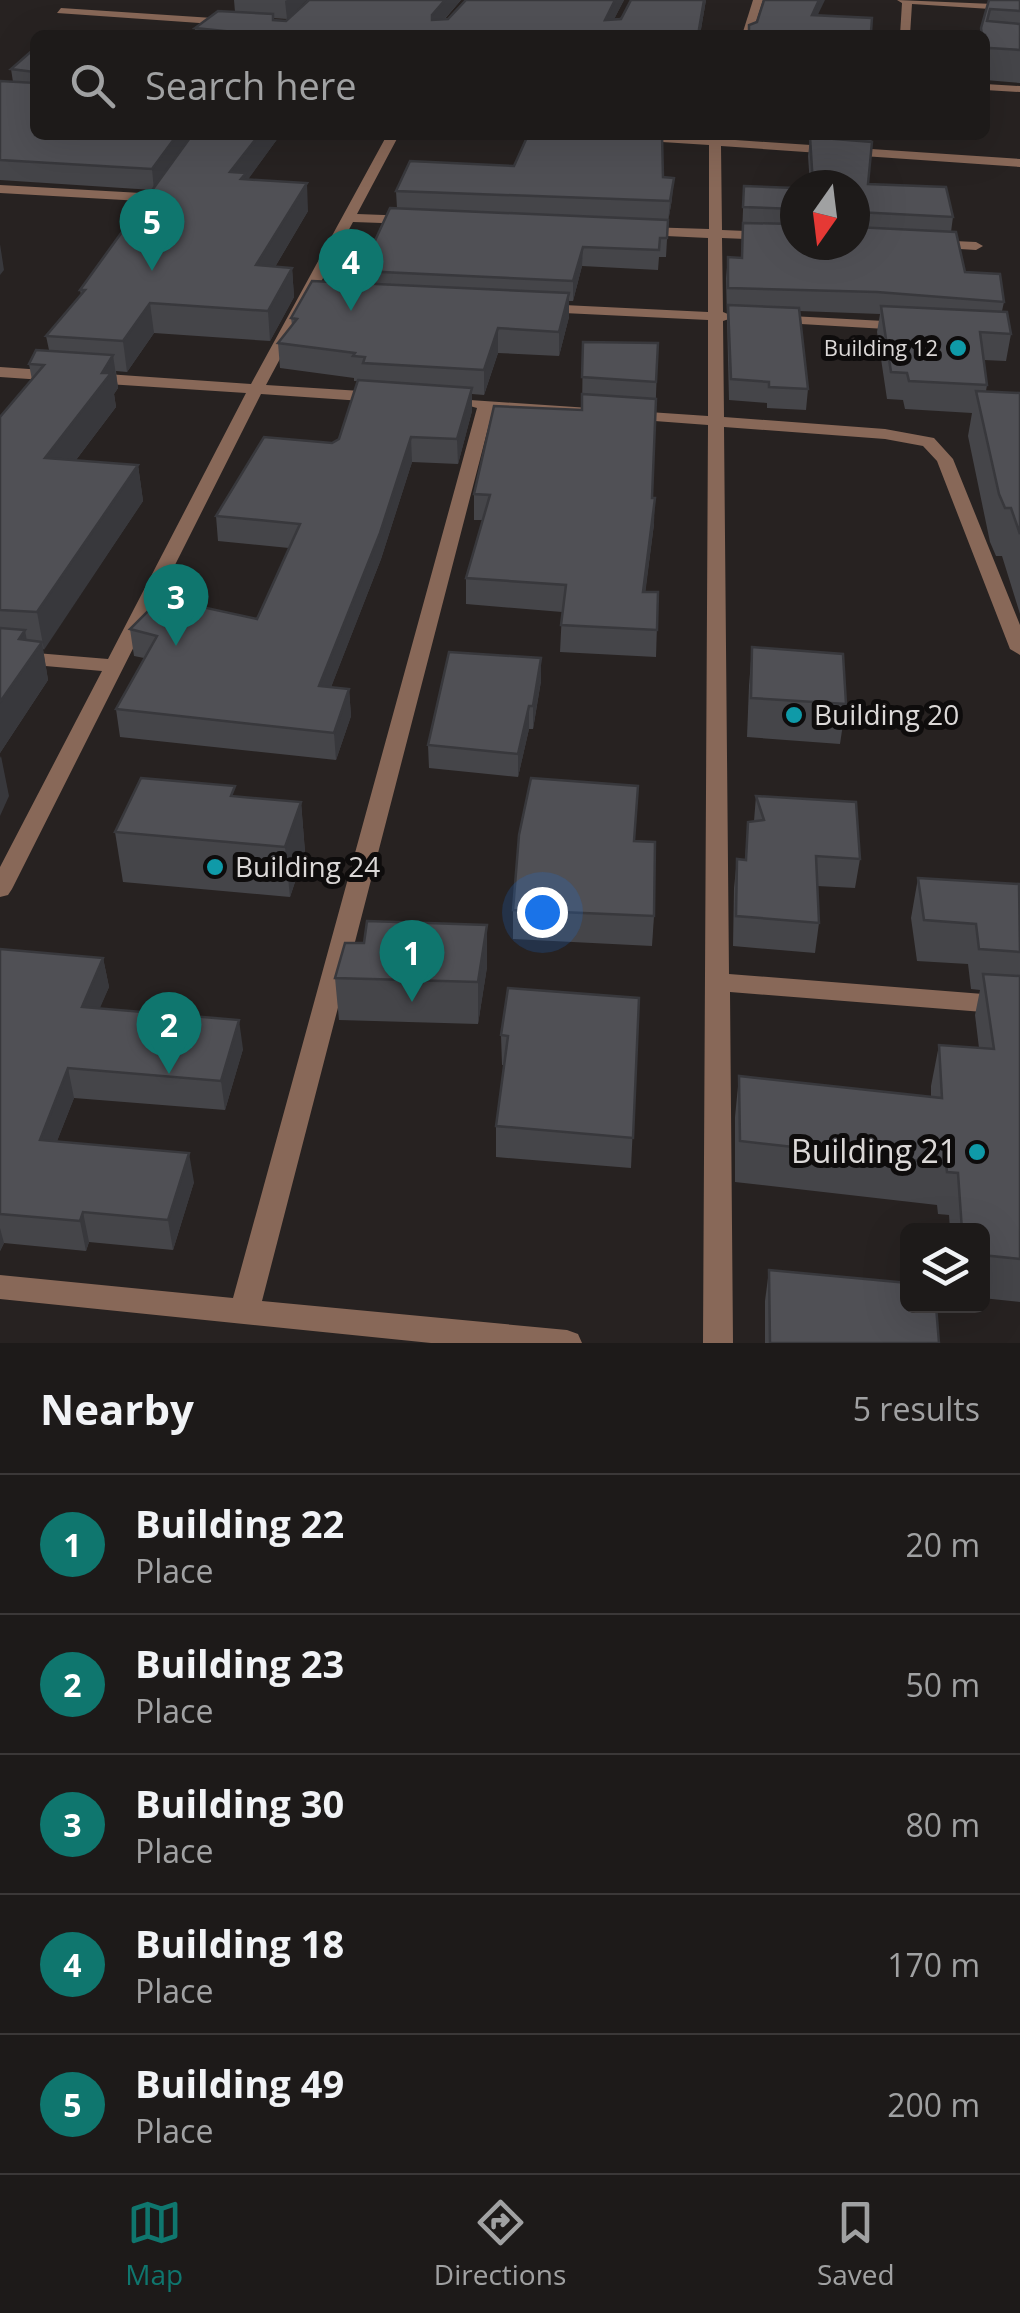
<!DOCTYPE html>
<style>
body{margin:0;font-family:"Open Sans",sans-serif;background:#252322;color:#f1f3f6}
.controls{position:absolute;right:30px;bottom:30px;display:grid;overflow:hidden;border-radius:15px;box-shadow:0 10px 40px #0002}
.controls button{width:90px;height:90px;display:grid;place-items:center;padding:0;border:0;border-bottom:2px solid #3b3838;background:#1d1a19;color:#f1f3f6;font:50px sans-serif}
.compass{position:absolute;left:780px;top:170px;width:90px;height:90px;border-radius:50%;background:#1d1a19;box-shadow:0 10px 40px #0002;rotate:194deg}
.you{position:absolute;left:542px;top:912px;width:35px;height:35px;margin:-25px;border:8px solid #fff;border-radius:50%;background:#1a73e8;box-shadow:0 0 0 15px #1a73e833}
.badge{display:grid;place-items:center;width:65px;height:65px;border-radius:50%;background:#0f766e;color:#fff;font-size:32px;font-weight:700}
.pin{position:absolute;translate:-50% -82px;filter:drop-shadow(0 2px 5px #0008)}
.pin::after{content:'';position:absolute;top:52px;width:35px;height:30px;background:inherit;clip-path:polygon(0 0,100% 0,50% 100%)}
.list{margin:0;padding:0;list-style:none}
h2{display:flex;justify-content:space-between;align-items:center;height:130px;margin:0;padding:0 40px;font-size:42px}
h2 small{font-size:32px;font-weight:400;color:#a0a1a2}
.list li{display:grid;grid-template-columns:65px 1fr auto;gap:30px;align-items:center;box-sizing:border-box;height:140px;padding:0 40px;border-top:2px solid #3b3838}
.list b{display:block;font-size:38px;white-space:nowrap}
.list p{margin:0;font-size:32px;white-space:nowrap;color:#a0a1a2}
.list em{font-size:32px;font-style:normal;color:#a0a1a2}
.icon{flex:none;width:55px;height:55px;fill:none;stroke:currentColor;stroke-width:2;stroke-linecap:round;stroke-linejoin:round}
.map{position:relative;flex:none;width:1020px;height:1343px;overflow:hidden}
.search{position:absolute;background:#1d1a19;box-shadow:0 10px 40px #0002;left:30px;right:30px;top:30px;height:110px;display:flex;align-items:center;gap:25px;box-sizing:border-box;padding:0 35px;border-radius:15px;color:#a0a1a2;font-size:38px}
.sheet{height:830px;background:#1d1a19}
nav{display:flex;justify-content:space-around;align-items:center;box-sizing:border-box;height:140px;border-top:2px solid #3b3838;background:#1d1a19;font-size:28px;color:#a0a1a2}
nav a{display:grid;justify-items:center;gap:5px}
nav .on{color:#0f766e}
.map>svg:first-child{display:block}
.lines{fill:none;stroke-linecap:round;stroke-linejoin:round}
.street{fill:#886858;fill-rule:evenodd}
.wall{fill:#454549}
.shaded-wall{fill:#38383c}
.building{fill:#505055;stroke:#38383c;stroke-width:2.5}
.culture-dot{fill:#0f9aa8;stroke:#0e0c0c;stroke-width:4}
.labels{text-anchor:middle;stroke-width:10;stroke-linejoin:round;paint-order:stroke}
.far-poi-label{font-size:22px;fill:#dbd8d7;stroke:#0e0c0c;text-anchor:end}
.poi-label{font-size:28px;fill:#dbd8d7;stroke:#0e0c0c;text-anchor:start}
.near-poi-label{font-size:32px;fill:#dbd8d7;stroke:#0e0c0c;text-anchor:end}
</style>
<div class="map">
<svg width="1020" height="1343" viewBox="0 0 1020 1343">
<rect width="100%" height="100%" fill="#272221"/>
<g class="lines">
<!-- street -->
<g class="street">
<polygon points="753,0 763,0 752,35 742,35"/>
<polygon points="897,0 1020,5 1020,11 912,4 910,35 900,35 902,3"/>
<polygon points="61,8 228,19 233,22 228,25 57,13"/>
<polygon points="985,84 1020,86 1020,92 985,90"/>
<polygon points="387,135 399,135 357,214 411,216 418,220 411,224 353,222 266,385 377,392 385,397 377,402 261,394 12,889 8,895 0,897 0,867 102,671 0,662 0,650 108,659 246,393 92,383 84,378 92,373 251,384"/>
<polygon points="609,135 709,138 709,135 721,135 721,139 1020,159 1020,167 721,146 722,230 795,233 795,241 722,238 723,312 735,317 723,321 724,417 885,429 934,438 953,459 1020,625 1020,655 1010,649 937,461 923,446 885,439 724,427 729,974 1020,997 1020,1015 730,992 733,1343 703,1343 708,425 493,409 262,1301 567,1330 578,1334 582,1343 431,1343 0,1299 0,1275 233,1298 477,408 470,406 470,400 708,416 708,320 543,312 536,308 543,304 708,312 708,238 645,235 638,231 645,227 709,229 709,145 615,139"/>
<polygon points="0,185 159,194 165,198 159,202 0,193"/>
<polygon points="932,240 976,242 983,246 976,250 927,247 927,241"/>
<polygon points="772,315 903,322 910,326 903,330 767,322 767,316"/>
<polygon points="0,367 58,371 66,376 58,381 0,377"/>
</g>
</g>
<!-- wall -->
<g class="wall">
<polygon points="234,0 307,0 287,19 273,18 274,20 286,21 461,0 444,20 448,19 466,0 624,0 614,19 706,0 700,35 195,35 195,28 235,12"/>
<polygon points="989,0 1020,0 1020,83 985,80 985,35 980,35"/>
<polygon points="35,48 35,135 278,135 278,138 248,179 308,211 275,267 292,268 294,297 270,341 154,333 127,372 116,371 118,388 114,394 116,407 76,460 138,465 143,501 43,650 48,680 0,753 0,417 32,380 29,364 49,350 46,336 81,295 80,290 153,190 0,180 0,81 13,82 11,69"/>
<polygon points="763,135 872,135 868,184 953,217 951,232 965,272 1004,302 1002,311 1011,334 1006,361 984,360 987,385 986,391 1020,393 1020,614 1002,556 996,556 990,542 968,436 972,413 905,409 903,400 887,399 877,332 880,314 799,311 808,389 806,410 767,408 767,403 729,400 726,278 728,257 741,258 744,186 795,188 795,245 855,185 810,185 808,156 810,139"/>
<polygon points="663,177 672,199 668,222 666,257 659,257 658,270 582,266 573,301 569,301 569,317 559,356 498,353 484,395 472,394 472,411 458,464 412,462 381,559 331,687 349,689 351,716 336,760 120,737 116,709 144,658 134,656 130,629 257,619 289,548 218,541 216,516 339,439 358,381 354,381 354,378 280,368 278,343 292,325 291,318 361,284 361,271 397,208 396,191"/>
<polygon points="583,342 658,343 652,498 654,524 645,592 658,592 656,657 560,652 562,612 466,604 466,578 483,520 474,520 474,494 582,410"/>
<polygon points="752,647 846,704 840,744 747,737 749,686"/>
<polygon points="541,681 533,729 529,729 518,777 429,768 428,745"/>
<polygon points="756,796 860,859 855,888 817,886 819,923 815,953 733,946 734,888 737,859 745,860 748,822 754,821"/>
<polygon points="236,797 301,802 305,852 290,897 123,882 115,832"/>
<polygon points="635,841 654,916 652,946 513,939 513,910"/>
<polygon points="918,878 1020,889 1020,1302 982,1298 982,1230 950,1230 949,1215 938,1214 937,1205 735,1182 735,1117 739,1076 931,1097 931,1086 939,1045 979,1048 975,1015 980,990 971,989 968,964 917,961 911,918"/>
<polygon points="0,949 103,958 109,987 99,1009 243,1049 225,1110 74,1098 57,1141 194,1182 173,1250 89,1242 86,1251 4,1243 0,1251"/>
<polygon points="487,967 478,1024 339,1020 335,978"/>
<polygon points="639,998 631,1168 496,1157 496,1126 504,1065 502,1065 501,1035"/>
<polygon points="769,1270 939,1343 765,1343 765,1301"/>
</g>
<!-- shaded-wall -->
<g class="shaded-wall">
<polygon points="287,0 307,0 287,19 285,1"/>
<polygon points="445,0 461,0 432,33 432,15"/>
<polygon points="615,0 624,0 606,35 605,20"/>
<polygon points="704,0 706,0 700,35 698,35"/>
<polygon points="819,0 825,0 811,29 812,15"/>
<polygon points="990,48 985,80 985,50"/>
<polygon points="177,135 193,135 154,190 152,169"/>
<polygon points="259,135 278,135 278,138 247,181 248,200 230,172"/>
<polygon points="674,178 672,199 668,222 670,201"/>
<polygon points="307,183 308,211 259,294 256,265"/>
<polygon points="0,244 4,270 0,275"/>
<polygon points="583,247 582,266 573,301 573,281"/>
<polygon points="292,268 294,297 270,341 268,311"/>
<polygon points="569,293 569,317 559,356 559,332"/>
<polygon points="150,303 154,333 127,372 123,341"/>
<polygon points="498,328 498,353 484,395 484,370"/>
<polygon points="113,355 118,388 114,394 116,407 51,493 45,458"/>
<polygon points="472,388 472,411 458,464 457,439"/>
<polygon points="411,437 412,462 381,559 321,713 319,686"/>
<polygon points="138,465 143,501 44,650 37,612"/>
<polygon points="655,498 654,524 642,619 643,592"/>
<polygon points="25,630 30,658 42,642 48,680 0,753 0,702 19,639"/>
<polygon points="541,658 541,681 533,729 533,706"/>
<polygon points="349,689 351,716 336,760 334,733"/>
<polygon points="529,706 529,729 518,777 518,754"/>
<polygon points="1,756 9,796 0,816 0,758"/>
<polygon points="301,802 305,852 290,897 285,847"/>
<polygon points="487,925 487,967 478,1024 478,982"/>
<polygon points="103,958 109,987 88,1036 82,1007"/>
<polygon points="239,1020 243,1049 225,1110 221,1081"/>
<polygon points="68,1068 74,1098 46,1169 40,1140"/>
<polygon points="189,1153 194,1182 173,1250 168,1220"/>
<polygon points="83,1212 89,1242 86,1251 80,1221"/>
<polygon points="0,1228 4,1243 0,1251"/>
</g>
<!-- building -->
<g class="building">
<polygon points="309,0 445,0 432,15 432,20 448,19 466,0 615,0 605,20 621,19 631,0 704,0 698,35 263,35 195,28 218,11 273,14 273,20 286,21"/>
<polygon points="764,0 819,0 812,15 872,18 871,32 886,33 886,35 749,35 749,25 757,22"/>
<polygon points="989,0 1020,0 1020,11 990,9 987,21 1020,24 1020,50 990,48 985,50 985,35 982,35 981,28"/>
<polygon points="35,48 35,135 177,135 152,169 0,160 0,81 35,83 35,72 11,69"/>
<polygon points="192,135 259,135 230,172 246,173 241,179 307,183 256,265 292,268 268,311 150,303 123,341 46,336 85,290 80,290"/>
<polygon points="528,135 662,135 663,177 674,178 670,201 396,191 410,161 514,166"/>
<polygon points="810,137 872,142 868,184 946,187 953,217 857,212 855,215 855,185 813,185"/>
<polygon points="744,186 795,188 795,209 743,207"/>
<polygon points="390,208 668,220 667,238 660,238 659,250 583,247 573,281 361,271"/>
<polygon points="743,223 795,224 795,245 855,245 855,227 956,232 965,272 1000,274 1004,302 877,292 728,288 728,257 742,258"/>
<polygon points="312,281 569,293 559,332 498,328 484,370 363,363 365,357 353,356 355,353 278,343 297,319 291,318"/>
<polygon points="728,305 799,308 808,389 769,387 769,382 731,379"/>
<polygon points="881,306 1007,312 1011,334 980,332 987,385 909,381 907,373 891,372"/>
<polygon points="583,342 658,343 656,382 582,377"/>
<polygon points="36,350 113,355 102,373 111,373 45,458 138,465 37,612 0,610 0,417 44,365 29,364"/>
<polygon points="358,380 472,388 457,439 411,437 380,533 319,686 349,689 334,733 116,709 157,636 130,629 161,598 257,619 300,524 216,516 264,437 332,443 339,439"/>
<polygon points="976,391 1020,393 1020,534 1011,508 1005,508 999,494"/>
<polygon points="582,394 656,399 652,498 655,498 643,592 658,592 657,630 561,625 566,585 466,578 490,495 474,494 494,406 582,410"/>
<polygon points="0,628 25,630 19,639 42,642 0,702"/>
<polygon points="752,647 843,654 846,704 751,698"/>
<polygon points="449,652 541,658 533,706 529,706 518,754 428,745"/>
<polygon points="141,778 235,786 231,796 301,802 285,847 115,832"/>
<polygon points="531,778 638,786 634,841 655,842 654,916 513,910 519,835"/>
<polygon points="756,796 856,802 860,859 816,856 819,923 736,916 737,859 746,860 748,822 764,820"/>
<polygon points="918,878 1019,884 1020,952 979,949 976,924 924,920"/>
<polygon points="367,921 487,925 478,982 335,978 345,943 364,943"/>
<polygon points="0,949 103,958 82,1007 239,1020 221,1081 68,1068 40,1140 189,1153 168,1220 83,1212 80,1221 0,1214"/>
<polygon points="983,974 1020,976 1020,1259 982,1255 982,1230 962,1230 958,1173 947,1172 946,1164 740,1141 739,1076 942,1098 939,1045 994,1049"/>
<polygon points="508,988 639,998 633,1138 496,1126 508,1036 501,1035"/>
<polygon points="769,1270 908,1283 908,1306 936,1306 939,1343 770,1343"/>
</g>
<!-- markers -->
<g class="culture-dot">
<circle cx="958" cy="348" r="10"/>
<circle cx="794" cy="715" r="10"/>
<circle cx="215" cy="867" r="10"/>
<circle cx="977" cy="1152" r="10"/>
</g>
<g class="labels">
<!-- far-poi labels -->
<g class="far-poi-label">
<text x="938" y="356">Building 12</text>
</g>
<!-- poi labels -->
<g class="poi-label">
<text x="814" y="725">Building 20</text>
<text x="235" y="877">Building 24</text>
</g>
<!-- near-poi labels -->
<g class="near-poi-label">
<text x="957" y="1163">Building 21</text>
</g>
</g>
</svg>
<div class="controls">
<button><svg class="icon" aria-label="layers" viewBox="0 0 24 24"><path d="M12 4l9 5-9 5-9-5zM3 14l9 5 9-5"/></svg></button>
</div>
<svg class="compass" viewBox="-18 -18 36 36"><path d="M0-13l5 13h-10z" fill="#e53935"/><path d="M0 13l5-13h-10z" fill="#a0a1a2"/></svg>
<div class="you"></div>
<div class="pin badge" style="left:412px;top:1002px">1</div>
<div class="pin badge" style="left:169px;top:1074px">2</div>
<div class="pin badge" style="left:176px;top:646px">3</div>
<div class="pin badge" style="left:351px;top:311px">4</div>
<div class="pin badge" style="left:152px;top:271px">5</div>
<div class="search"><svg class="icon" aria-label="search" viewBox="0 0 24 24"><circle cx="10" cy="10" r="6"/><path d="M15 15l6 6"/></svg>Search here</div>
</div>
<section class="sheet">
<h2>Nearby<small>5 results</small></h2>
<ul class="list">
<li><span class="badge">1</span><div><b>Building 22</b><p>Place</p></div><em>20 m</em></li>
<li><span class="badge">2</span><div><b>Building 23</b><p>Place</p></div><em>50 m</em></li>
<li><span class="badge">3</span><div><b>Building 30</b><p>Place</p></div><em>80 m</em></li>
<li><span class="badge">4</span><div><b>Building 18</b><p>Place</p></div><em>170 m</em></li>
<li><span class="badge">5</span><div><b>Building 49</b><p>Place</p></div><em>200 m</em></li>
</ul>
</section>
<nav>
<a class="on"><svg class="icon" aria-label="map" viewBox="0 0 24 24"><path d="M3 6l6-2 6 2 6-2v14l-6 2-6-2-6 2zM9 4v14M15 6v14"/></svg>Map</a>
<a><svg class="icon" aria-label="directions" viewBox="0 0 24 24"><path d="M12 3l9 9-9 9-9-9zM9 14v-3h6M13 9l2 2-2 2"/></svg>Directions</a>
<a><svg class="icon" aria-label="saved" viewBox="0 0 24 24"><path d="M7 4h10v16l-5-4-5 4z"/></svg>Saved</a>
</nav>
